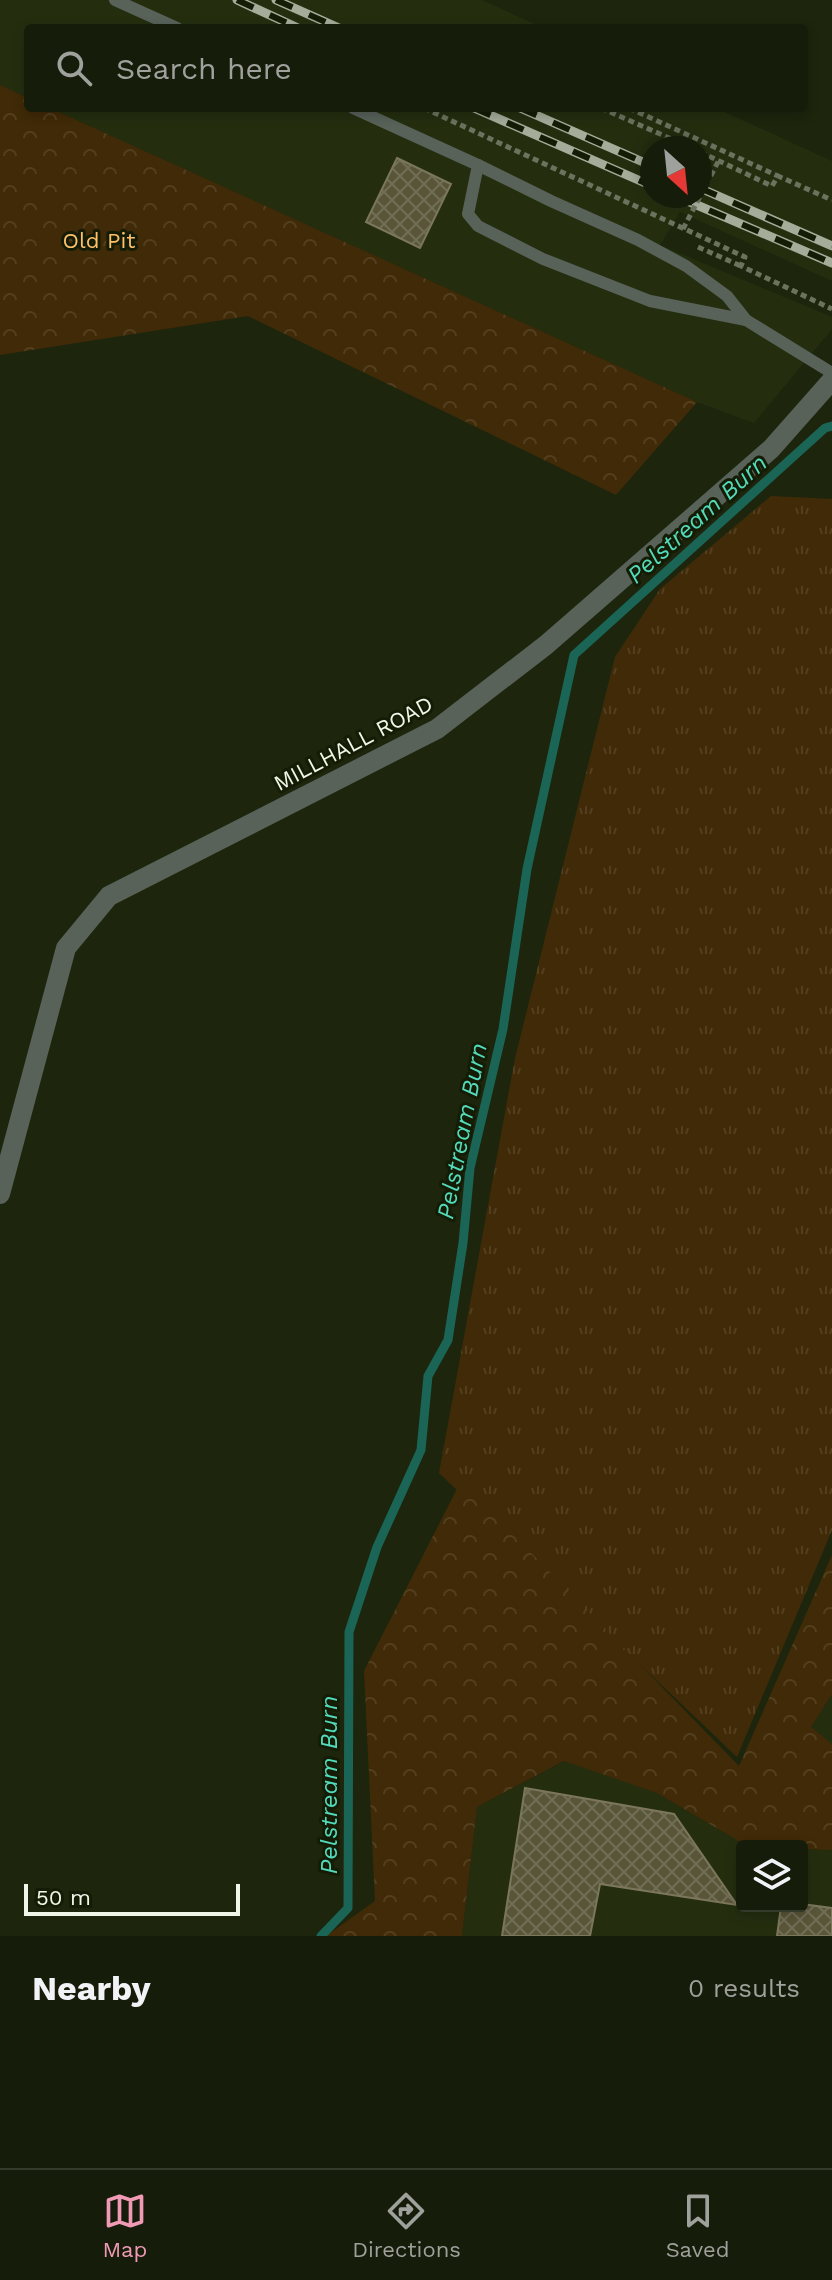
<!DOCTYPE html>
<style>
body{margin:0;font-family:"Work Sans",sans-serif;background:#1f2513;color:#f1f3f6}
.controls{position:absolute;right:24px;bottom:24px;display:grid;overflow:hidden;border-radius:8px;box-shadow:0 4px 12px #0003}
.controls button{width:72px;height:72px;display:grid;place-items:center;padding:0;border:0;border-bottom:2px solid #353a2b;background:#161c0a;color:#f1f3f6;font:40px sans-serif}
.compass{position:absolute;left:640px;top:136px;width:72px;height:72px;border-radius:50%;background:#161c0a;box-shadow:0 4px 12px #0003;rotate:153deg}
.scale{position:absolute;left:24px;bottom:20px;width:216px;box-sizing:border-box;padding-left:8px;border:4px solid #f1f7e8;border-top:0;font-size:22px;line-height:28px;white-space:nowrap;color:#f1f7e8;-webkit-text-stroke:6px #141c05;paint-order:stroke}
.list{margin:0;padding:0;list-style:none}
h2{display:flex;justify-content:space-between;align-items:center;height:104px;margin:0;padding:0 32px;font-size:34px}
h2 small{font-size:26px;font-weight:400;color:#9ea19c}
.icon{flex:none;width:44px;height:44px;fill:none;stroke:currentColor;stroke-width:2;stroke-linecap:round;stroke-linejoin:round}
.map{position:relative;flex:none;width:832px;height:1936px;overflow:hidden}
.search{position:absolute;background:#161c0a;box-shadow:0 4px 12px #0003;left:24px;right:24px;top:24px;height:88px;display:flex;align-items:center;gap:20px;box-sizing:border-box;padding:0 28px;border-radius:8px;color:#9ea19c;font-size:30px}
.sheet{height:232px;background:#161c0a}
nav{display:flex;justify-content:space-around;align-items:center;box-sizing:border-box;height:112px;border-top:2px solid #353a2b;background:#161c0a;font-size:22px;color:#9ea19c}
nav a{display:grid;justify-items:center;gap:4px}
nav .on{color:#f09ab6}
.map>svg:first-child{display:block}
.built{fill:#242e0f;fill-rule:evenodd}
.grass{fill:url(#grass-tufts)}
.forest{fill:url(#forest-crowns)}
.lines{fill:none;stroke-linecap:round;stroke-linejoin:round}
.stream{stroke:#1a6555;stroke-width:9}
.building{fill:url(#building-cross-hatch);stroke:#7c775a;stroke-width:2}
.path{stroke:#6b735e;stroke-width:5;stroke-dasharray:6 4;stroke-linecap:butt}
.service{stroke:#586259;stroke-width:12}
.minor{stroke:#586259;stroke-width:20}
.rail-casing{stroke:#a5ac9a;stroke-width:9}
.rail{stroke:#141c05;stroke-width:6;stroke-dasharray:18;stroke-linecap:butt}
.path-bridge{stroke:#6b735e;stroke-width:5;stroke-dasharray:6 4;stroke-linecap:butt}
.labels{text-anchor:middle;stroke-width:6;stroke-linejoin:round;paint-order:stroke}
.park-label{font-size:22px;fill:#fec069;stroke:#141c05}
.street-label{font-size:22px;fill:#f1f7e8;stroke:#141c05}
.water-label{font-size:24px;font-style:italic;fill:#53dabb;stroke:#141c05}
</style>
<div class="map">
<svg width="832" height="1936" viewBox="0 0 832 1936">
<defs>
<pattern id="grass-tufts" width="24" height="20" patternUnits="userSpaceOnUse" patternTransform="scale(2)"><rect width="24" height="20" fill="#402a07"/><path d="M3 7l-1-3M5 7V3M7 7l1-3M15 17l-1-3M17 17v-4M19 17l1-3" fill="none" stroke="#533f1f"/></pattern>
<pattern id="forest-crowns" width="20" height="18" patternUnits="userSpaceOnUse" patternTransform="scale(2)"><rect width="20" height="18" fill="#402a07"/><path d="M2 6a3 3 0 1 1 6 0M12 15a3 3 0 1 1 6 0" fill="none" stroke="#533f1f"/></pattern>
<pattern id="building-cross-hatch" width="8" height="8" patternUnits="userSpaceOnUse" patternTransform="scale(2)"><rect width="8" height="8" fill="#595539"/><path d="M0 0l8 8M0 8l8-8" fill="none" stroke="#716e56"/></pattern>
</defs>
<rect width="100%" height="100%" fill="#1d250d"/>
<!-- built -->
<g class="built">
<polygon points="0,0 482,0 543,28 28,28 28,98 0,85"/>
<path d="M50 108H716L832 161V281L680 212 660 245 832 317V329L754 423 697 402ZM652 148H700V196H652Z"/>
<polygon points="832,1694 832,1744 811,1727"/>
<polygon points="565,1761 657,1793 747,1846 742,1846 742,1906 802,1906 802,1849 832,1850 832,1936 462,1936 477,1807"/>
</g>
<!-- grass -->
<polygon class="grass" points="771,496 832,499 832,1530 737,1757 439,1473 515,1058 615,657 660,589"/>
<!-- forest -->
<g class="forest">
<polygon points="0,85 28,98 28,108 50,108 697,402 616,495 248,316 0,355"/>
<polygon points="461,1481 739,1766 832,1555 832,1694 811,1727 832,1744 832,1850 802,1849 802,1846 747,1846 657,1793 564,1761 477,1807 462,1936 326,1936 375,1901 364,1671"/>
</g>
<g class="lines">
<!-- stream -->
<polyline class="stream" points="321,1936 348,1908 349,1632 377,1547 421,1450 428,1376 448,1340 463,1243 470,1168 503,1029 527,869 574,655 825,428 832,426"/>
</g>
<!-- building -->
<g class="building">
<polygon points="397,158 451,184 420,248 366,222"/>
<polygon points="525,1788 674,1814 737,1905 600,1884 590,1936 502,1936"/>
<polygon points="802,1904 832,1908 832,1936 777,1936 781,1906"/>
</g>
<g class="lines">
<!-- path -->
<g class="path">
<polyline points="424,108 745,257 741,266 832,309"/>
<polyline points="601,108 692,148"/>
<polyline points="629,108 778,176"/>
<polyline points="700,152 772,186 778,176 832,200"/>
<polyline points="698,247 741,266"/>
</g>
<!-- service -->
<g class="service">
<polyline points="115,0 177,28"/>
<polyline points="353,108 478,165 468,214 478,226 543,259 650,301 746,320"/>
<polyline points="478,165 551,201 638,240 686,266 727,296 746,320 832,373"/>
</g>
<!-- minor -->
<polyline class="minor" points="0,1194 66,948 109,896 437,729 546,645 771,449 832,380"/>
<defs>
<g id="rail">
<polyline points="237,0 298,28"/>
<polyline points="276,0 339,28"/>
<polyline points="474,108 652,186"/>
<polyline points="520,108 652,166"/>
<polyline points="700,188 832,246"/>
<polyline points="676,196 832,263"/>
</g>
</defs>
<!-- rail casing -->
<use href="#rail" class="rail-casing"/>
<!-- rail -->
<use href="#rail" class="rail"/>
<!-- path-bridge -->
<polyline class="path-bridge" points="683,229 719,160"/>
</g>
<g class="labels">
<!-- park labels -->
<g class="park-label">
<text x="99" y="248">Old Pit</text>
</g>
<!-- street labels -->
<g class="street-label">
<text transform="translate(353 743) rotate(-28)" y="8">MILLHALL ROAD</text>
</g>
<!-- water labels -->
<g class="water-label">
<text transform="translate(697 519) rotate(-42)" y="8">Pelstream Burn</text>
<text transform="translate(462 1131) rotate(-79)" y="8">Pelstream Burn</text>
<text transform="translate(329 1785) rotate(-90)" y="8">Pelstream Burn</text>
</g>
</g>
</svg>
<div class="controls">
<button><svg class="icon" aria-label="layers" viewBox="0 0 24 24"><path d="M12 4l9 5-9 5-9-5zM3 14l9 5 9-5"/></svg></button>
</div>
<svg class="compass" viewBox="-18 -18 36 36"><path d="M0-13l5 13h-10z" fill="#e53935"/><path d="M0 13l5-13h-10z" fill="#9ea19c"/></svg>
<div class="scale">50 m</div>
<div class="search"><svg class="icon" aria-label="search" viewBox="0 0 24 24"><circle cx="10" cy="10" r="6"/><path d="M15 15l6 6"/></svg>Search here</div>
</div>
<section class="sheet">
<h2>Nearby<small>0 results</small></h2>
<ul class="list">
</ul>
</section>
<nav>
<a class="on"><svg class="icon" aria-label="map" viewBox="0 0 24 24"><path d="M3 6l6-2 6 2 6-2v14l-6 2-6-2-6 2zM9 4v14M15 6v14"/></svg>Map</a>
<a><svg class="icon" aria-label="directions" viewBox="0 0 24 24"><path d="M12 3l9 9-9 9-9-9zM9 14v-3h6M13 9l2 2-2 2"/></svg>Directions</a>
<a><svg class="icon" aria-label="saved" viewBox="0 0 24 24"><path d="M7 4h10v16l-5-4-5 4z"/></svg>Saved</a>
</nav>
